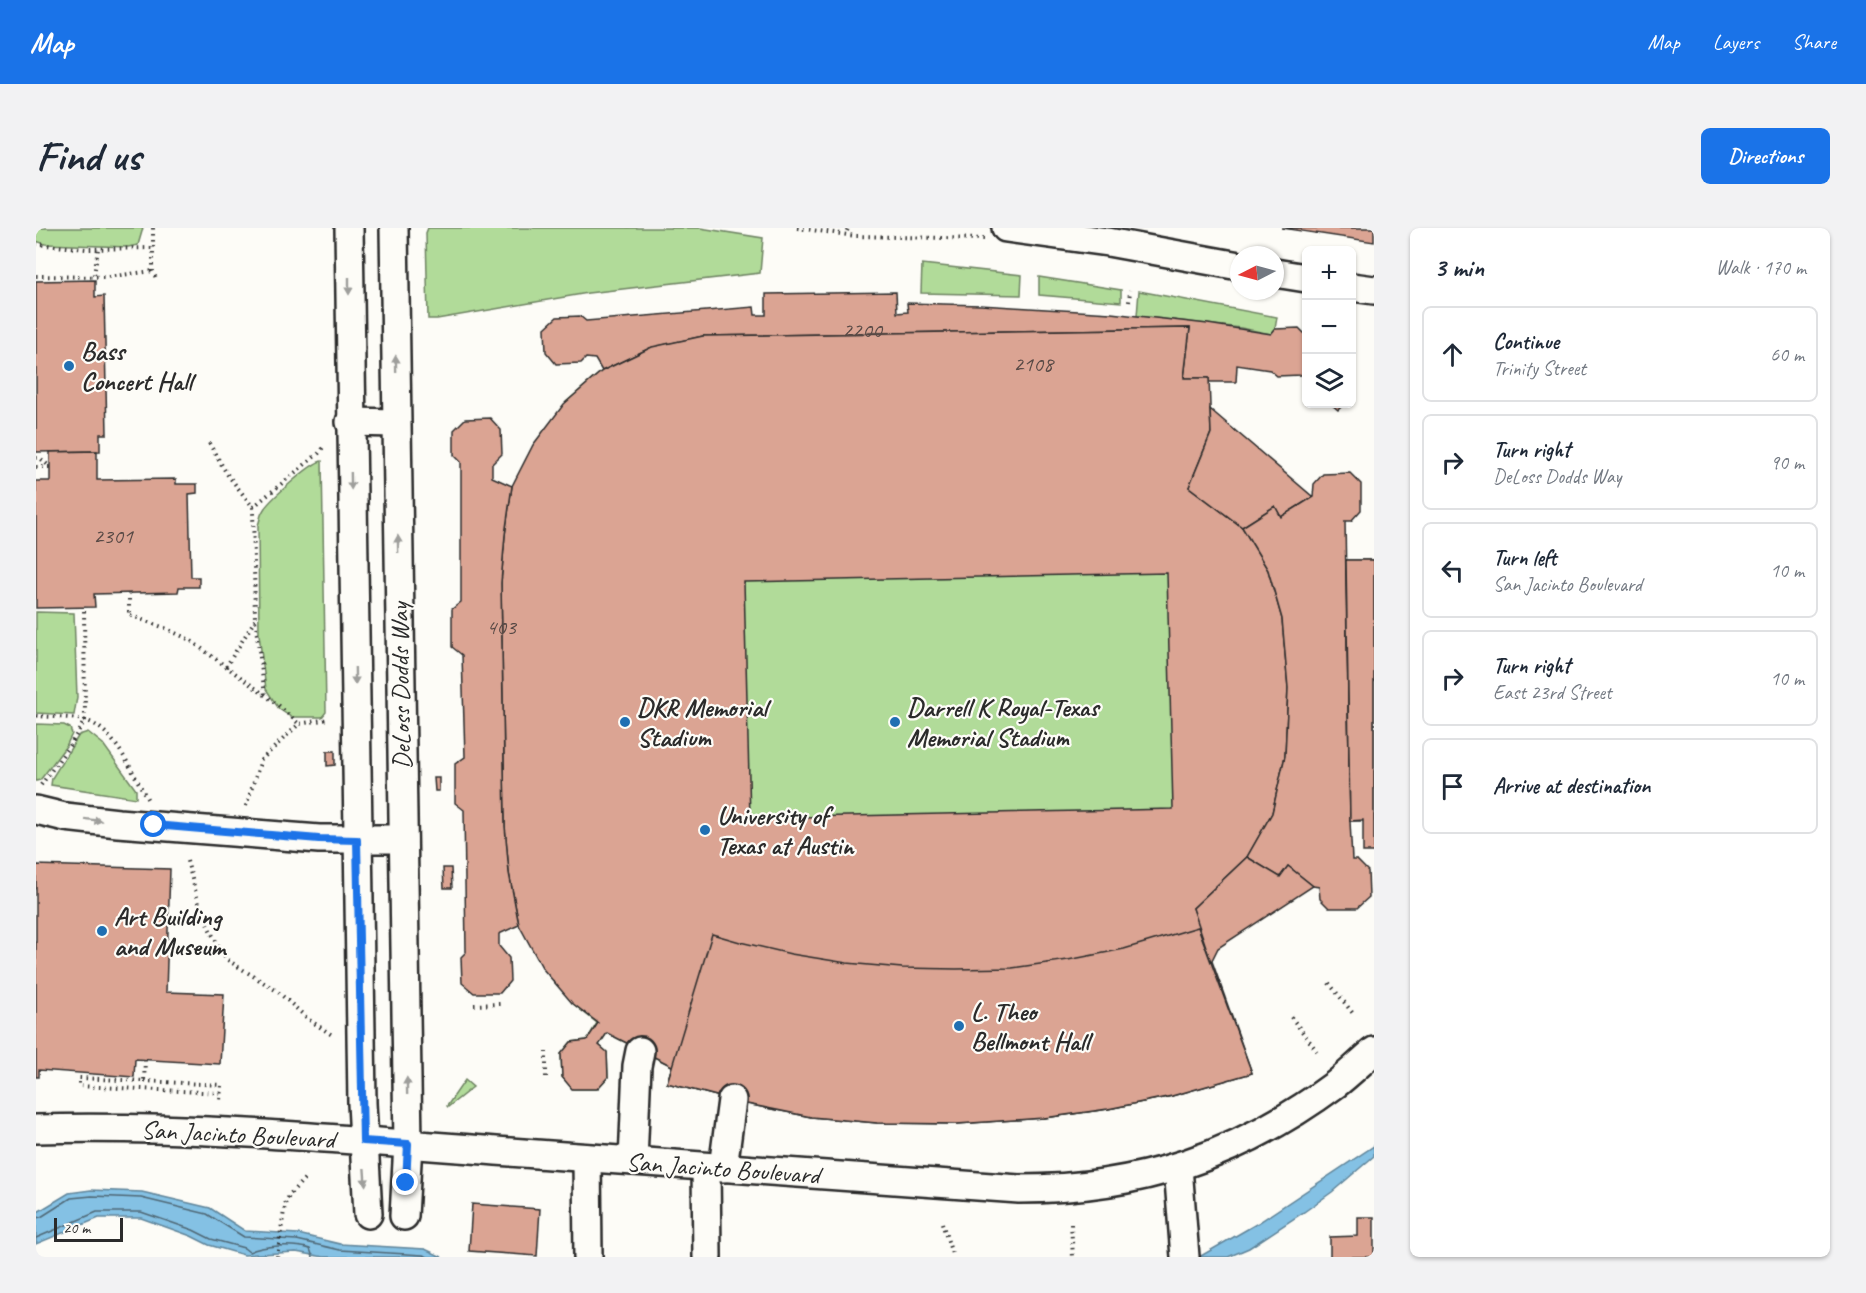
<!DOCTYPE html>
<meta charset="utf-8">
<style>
body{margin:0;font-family:Caveat,sans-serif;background:#f2f2f3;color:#1f2937}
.controls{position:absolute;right:18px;top:18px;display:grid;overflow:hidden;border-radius:9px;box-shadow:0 2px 4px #0004}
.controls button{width:54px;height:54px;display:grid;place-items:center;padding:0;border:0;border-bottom:2px solid #e0e1e3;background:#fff;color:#1f2937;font:30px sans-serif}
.compass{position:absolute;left:1194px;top:18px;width:54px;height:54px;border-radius:50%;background:#fff;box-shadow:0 2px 4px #0004;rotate:264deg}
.scale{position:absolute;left:18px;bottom:15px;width:69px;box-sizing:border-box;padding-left:6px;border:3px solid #2b2b2b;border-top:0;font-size:16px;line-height:21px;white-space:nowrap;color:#2b2b2b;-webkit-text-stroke:4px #fdfcf7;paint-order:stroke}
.stop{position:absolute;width:18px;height:18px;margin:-14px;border:4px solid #1a73e8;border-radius:50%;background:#fff}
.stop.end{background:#1a73e8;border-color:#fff;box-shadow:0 2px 6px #0008}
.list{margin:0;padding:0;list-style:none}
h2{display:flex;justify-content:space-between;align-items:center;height:78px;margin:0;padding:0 24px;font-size:26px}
h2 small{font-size:20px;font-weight:400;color:#747a83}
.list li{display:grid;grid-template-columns:39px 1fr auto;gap:18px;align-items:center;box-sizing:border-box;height:96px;margin:0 12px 12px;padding:0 12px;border:2px solid #e0e1e3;border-radius:9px}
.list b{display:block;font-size:22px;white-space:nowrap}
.list p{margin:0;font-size:20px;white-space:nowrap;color:#747a83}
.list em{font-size:20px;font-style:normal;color:#747a83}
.icon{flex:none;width:33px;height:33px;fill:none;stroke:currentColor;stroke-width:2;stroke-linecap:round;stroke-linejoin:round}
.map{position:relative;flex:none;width:1338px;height:1029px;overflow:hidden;border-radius:9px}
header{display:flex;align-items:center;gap:36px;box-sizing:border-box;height:84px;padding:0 30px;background:#1a73e8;color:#fff}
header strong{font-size:28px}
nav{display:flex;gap:33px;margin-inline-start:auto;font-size:21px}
.intro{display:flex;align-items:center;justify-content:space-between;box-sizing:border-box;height:144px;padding:0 36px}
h1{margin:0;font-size:42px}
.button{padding:15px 27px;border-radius:9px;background:#1a73e8;color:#fff;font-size:21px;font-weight:700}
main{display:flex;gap:36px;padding:0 36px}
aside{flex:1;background:#fff;border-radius:9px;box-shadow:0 2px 4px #0004}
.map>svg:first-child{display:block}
.green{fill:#b1db99;stroke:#6e8362;stroke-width:1.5}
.water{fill:#84c1e4;stroke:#60859a;stroke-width:1.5}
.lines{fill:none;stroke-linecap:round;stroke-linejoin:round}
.shore{stroke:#4f6775;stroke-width:1.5}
.building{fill:#dba493;stroke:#2b2b2b;stroke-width:1.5;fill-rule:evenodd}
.minor-casing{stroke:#2b2b2b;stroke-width:32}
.path{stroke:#2b2b2b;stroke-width:4;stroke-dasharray:1.5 4.5;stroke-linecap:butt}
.minor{stroke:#fdfcf7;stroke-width:27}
.oneway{fill:#9e9e9b}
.route{stroke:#1a73e8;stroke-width:8}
.poi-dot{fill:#1f6fb2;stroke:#fdfcf7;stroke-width:2}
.labels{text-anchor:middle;stroke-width:4.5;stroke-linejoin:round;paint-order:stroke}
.number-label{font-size:22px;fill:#574945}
.poi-label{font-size:26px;font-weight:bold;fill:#2b2b2b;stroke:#fdfcf7;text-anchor:start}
.street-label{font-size:26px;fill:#2b2b2b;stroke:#fdfcf7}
</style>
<header>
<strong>Map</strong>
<nav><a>Map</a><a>Layers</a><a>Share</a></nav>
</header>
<div class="intro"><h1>Find us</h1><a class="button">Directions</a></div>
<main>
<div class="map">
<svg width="1338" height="1029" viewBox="0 0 1338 1029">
<rect width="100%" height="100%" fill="#fdfcf7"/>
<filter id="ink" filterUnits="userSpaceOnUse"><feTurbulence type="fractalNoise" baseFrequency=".0167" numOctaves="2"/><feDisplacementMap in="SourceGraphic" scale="12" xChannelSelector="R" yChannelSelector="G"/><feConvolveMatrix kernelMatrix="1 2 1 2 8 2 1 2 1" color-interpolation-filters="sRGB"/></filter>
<g filter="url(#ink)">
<!-- green -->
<g class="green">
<polygon points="0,0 107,0 102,17 92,19 9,16 0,13"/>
<polygon points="392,0 664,0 727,10 724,45 552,65 401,91 392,91 390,5"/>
<polygon points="886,36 986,47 985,67 885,65"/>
<polygon points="1003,49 1085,62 1085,74 1003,67"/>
<polygon points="1103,63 1241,89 1239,101 1235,106 1205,100 1101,88"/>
<polygon points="1154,100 1157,680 1136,868 1072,881 1008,890 711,876 631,855 636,838 571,805 563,817 571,824 572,849 561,861 537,861 526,849 525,826 535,814 551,812 561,795 536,775 530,174 566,143"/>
<path d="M286 233 290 484 286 489H255L243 481 230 461 223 406 222 297C224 293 224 287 227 283 231 274 276 234 286 233Z"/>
<polygon points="0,384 38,385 41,469 38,487 0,485"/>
<polygon points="0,496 28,497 34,500 36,506 30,518 8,547 4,552 0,553"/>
<polygon points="52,504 67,516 100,562 100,570 15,557 16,550 43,507"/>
<polygon points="429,852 437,859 412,879 411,878"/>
</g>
<!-- water -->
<g class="water">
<polygon points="1338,918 1338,928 1296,964 1268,984 1213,1020 1192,1029 1163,1029 1222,995"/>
<polygon points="55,962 106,964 174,980 209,1003 262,1006 304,1016 389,1021 406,1029 288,1029 260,1024 208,1027 173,1017 155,1008 105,990 63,990 0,1016 0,985 33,965"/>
</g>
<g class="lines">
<!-- shore -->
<g class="shore">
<polyline points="0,990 5,989 35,970 56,968 105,970 171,986 208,1009 261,1012 304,1022 387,1027 392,1029"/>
<path d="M0 1010 61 984H105L157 1002 175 1011 208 1020 213 1024C227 1017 258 1016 274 1021L277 1029"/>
</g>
</g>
<!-- building -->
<g class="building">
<polygon points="1246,0 1338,0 1338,14"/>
<polygon points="59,52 59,69 68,68 71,206 64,206 64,223 0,224 0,53"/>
<polygon points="860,64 861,85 872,84 871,75 944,77 1075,85 1172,96 1235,106 1239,101 1263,100 1270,107 1270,142 1265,147 1241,148 1234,142 1201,137 1200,154 1173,154 1173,150 1148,150 1154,100 667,108 614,120 566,143 559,131 550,130 545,135 520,136 510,124 509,100 521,89 544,88 550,93 718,79 719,87 730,87 730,66"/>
<path d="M1154 100 1148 150H1173L1175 205 1153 259 1206 299 1232 342 1246 391 1252 460 1249 528 1236 585 1211 629 1157 680 1216 845 1136 868 1072 881 1008 890 921 896 841 895 775 889 711 876 631 855 636 838 571 805 563 817 571 824 572 849 561 861H536L526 849 525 826 535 814 551 812 562 795 536 775 507 741 483 697 473 645 469 598 465 355 469 307 476 258 497 217 528 176 566 143 616 119 667 108ZM1131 345 1137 581 714 590 708 354Z"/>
<polygon points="1295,176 1308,176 1302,182"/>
<polygon points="1174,181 1277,269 1245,289 1239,278 1206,299 1153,259 1175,205"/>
<polygon points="454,190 465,202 466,226 456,236 456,249 476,258 469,307 465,355 469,598 473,645 483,697 463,706 463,718 473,730 474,753 464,765 438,765 426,755 425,729 430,724 428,582 419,575 419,536 429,529 426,427 416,419 416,381 425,374 425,234 418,227 418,202 429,191"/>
<polygon points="61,223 61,252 140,251 140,256 161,256 161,265 153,266 155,349 163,349 163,359 143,359 142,364 58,366 59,379 0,380 0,253 14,253 14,224"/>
<polygon points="1314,245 1325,256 1325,282 1315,293 1309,293 1314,593 1316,632 1321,632 1332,643 1333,669 1321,680 1293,680 1284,671 1283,659 1277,658 1252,638 1244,649 1211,629 1236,585 1249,528 1252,460 1246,391 1232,342 1206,299 1239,278 1245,289 1277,269 1278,256 1287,246"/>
<polygon points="1310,332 1338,332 1338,593 1314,593"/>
<polygon points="1310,332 1338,332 1338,624 1327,624 1327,592 1314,593"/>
<polygon points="291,523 299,523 299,537 291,538"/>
<polygon points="398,550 403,550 403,563 399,563"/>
<polygon points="1211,629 1244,649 1252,638 1277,658 1182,720 1175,734 1157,680"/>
<polygon points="0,637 134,641 130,764 188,766 184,836 99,831 98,849 3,842 3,849 0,849"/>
<polygon points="407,640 415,640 416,660 408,660"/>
<polygon points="1162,699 1216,845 1136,868 1072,881 1008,890 921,896 841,895 775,889 711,876 631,855 676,706 704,714 755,726 811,735 866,740 920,741 976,740 1032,732 1088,721"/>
<polygon points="436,976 504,981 501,1028 433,1023"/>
<polygon points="1322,989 1338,989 1338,1029 1294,1029 1294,1009 1322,1008"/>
</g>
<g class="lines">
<defs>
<g id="minor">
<polyline points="313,0 326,875 332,986"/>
<polyline points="358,0 372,916 368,988"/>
<polyline points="970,0 1072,14 1203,38"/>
<polyline points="1239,45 1270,50"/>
<polyline points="1316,59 1338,62"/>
<polyline points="314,194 360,195"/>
<polyline points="0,582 29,589 82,595 283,611 367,611"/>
<path d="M0 901C153 897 307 911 460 923 634 936 808 948 983 961 1103 961 1203 928 1300 856 1313 846 1325 834 1338 823"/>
<polyline points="551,930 552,1029"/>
<polyline points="597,933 601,838 604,823"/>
<polyline points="670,939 671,1029"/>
<polyline points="1142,939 1149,1029"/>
<polyline points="687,940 696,872"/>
</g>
</defs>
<!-- minor casing -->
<use href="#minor" class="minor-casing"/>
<!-- path -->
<g class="path">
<polyline points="117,0 117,43 121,53"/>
<polyline points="761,0 820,8 949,11"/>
<polyline points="811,3 812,0"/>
<polyline points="0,16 50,21 117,20"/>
<polyline points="58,47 62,21"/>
<polyline points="0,48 71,49 117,43"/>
<polyline points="1093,74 1094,62"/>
<polyline points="173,215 191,246 217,279 219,392 229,467"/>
<polyline points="0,230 4,230 14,239"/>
<polyline points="0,239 14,239"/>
<polyline points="217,279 283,225 288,218"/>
<polyline points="93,365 93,387 129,400 154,412 241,476 263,496"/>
<polyline points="190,439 219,392"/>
<path d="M0 488C15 489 32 489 47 492 78 498 98 548 113 574"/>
<polyline points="5,557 36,514 49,492 48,379"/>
<polyline points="210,578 225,532 263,496 293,491"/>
<polyline points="151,633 165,683 176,706 190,731 241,763 272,791 296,807"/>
<polyline points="1293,755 1319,788"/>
<polyline points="438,777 464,776"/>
<polyline points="1255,789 1281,823"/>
<polyline points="109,832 108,853 43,850 43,858 185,865"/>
<polyline points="510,849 510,824"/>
<polyline points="108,853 185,857 184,873"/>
<polyline points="906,995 917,1029"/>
<polyline points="1035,996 1037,1029"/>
<polyline points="241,1029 249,976 254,966 270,949"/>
</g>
<!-- minor -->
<use href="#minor" class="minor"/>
</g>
<!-- one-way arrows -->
<defs><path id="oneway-solid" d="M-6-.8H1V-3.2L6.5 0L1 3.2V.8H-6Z" transform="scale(1.5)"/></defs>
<g class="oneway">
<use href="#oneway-solid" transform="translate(313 58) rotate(90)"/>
<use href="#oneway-solid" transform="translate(360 136) rotate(-91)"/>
<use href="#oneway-solid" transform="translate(315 253) rotate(89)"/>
<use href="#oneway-solid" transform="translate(362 316) rotate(-91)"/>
<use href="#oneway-solid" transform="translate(319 448) rotate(89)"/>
<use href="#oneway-solid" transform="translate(57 592) rotate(7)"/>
<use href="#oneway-solid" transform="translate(371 858) rotate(-91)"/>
<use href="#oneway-solid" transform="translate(329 949) rotate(86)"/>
</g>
</g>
<g class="lines" filter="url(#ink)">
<!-- route -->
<polyline class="route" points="118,597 283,611 321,612 327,913 372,916 370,955"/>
</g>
<!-- markers -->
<g class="poi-dot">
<circle cx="33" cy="138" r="6"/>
<circle cx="589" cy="494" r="6"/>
<circle cx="859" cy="494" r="6"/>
<circle cx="669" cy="602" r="6"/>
<circle cx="66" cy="703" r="6"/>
<circle cx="923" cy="798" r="6"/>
</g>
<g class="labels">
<!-- number labels -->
<g class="number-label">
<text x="826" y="109">2200</text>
<text x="997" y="143">2108</text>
<text x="77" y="315">2301</text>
<text x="465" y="406">403</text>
</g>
<!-- poi labels -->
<g class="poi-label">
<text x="45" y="132">Bass<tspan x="45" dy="30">Concert Hall</tspan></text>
<text x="601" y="488">DKR Memorial<tspan x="601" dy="30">Stadium</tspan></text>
<text x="871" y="488">Darrell K Royal-Texas<tspan x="871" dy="30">Memorial Stadium</tspan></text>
<text x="681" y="596">University of<tspan x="681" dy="30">Texas at Austin</tspan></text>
<text x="78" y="697">Art Building<tspan x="78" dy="30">and Museum</tspan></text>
<text x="935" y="792">L. Theo<tspan x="935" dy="30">Bellmont Hall</tspan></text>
</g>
<!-- street labels -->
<g class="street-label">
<text transform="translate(364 458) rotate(-91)" y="9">DeLoss Dodds Way</text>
<text transform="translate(202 906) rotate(3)" y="9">San Jacinto Boulevard</text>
<text transform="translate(687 940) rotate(4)" y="9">San Jacinto Boulevard</text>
</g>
</g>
</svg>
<div class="controls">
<button>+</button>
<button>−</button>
<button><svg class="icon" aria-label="layers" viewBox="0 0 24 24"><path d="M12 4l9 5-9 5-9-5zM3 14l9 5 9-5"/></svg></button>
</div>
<svg class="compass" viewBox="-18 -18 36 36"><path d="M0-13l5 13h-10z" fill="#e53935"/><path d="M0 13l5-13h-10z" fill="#747a83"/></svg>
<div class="scale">20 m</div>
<div class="stop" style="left:118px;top:597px"></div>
<div class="stop end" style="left:370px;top:955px"></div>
</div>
<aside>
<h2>3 min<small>Walk · 170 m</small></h2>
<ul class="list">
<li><svg class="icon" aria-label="ahead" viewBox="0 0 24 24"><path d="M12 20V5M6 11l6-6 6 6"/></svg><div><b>Continue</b><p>Trinity Street</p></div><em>60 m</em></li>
<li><svg class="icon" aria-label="right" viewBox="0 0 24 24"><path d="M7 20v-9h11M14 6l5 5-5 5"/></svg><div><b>Turn right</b><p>DeLoss Dodds Way</p></div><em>90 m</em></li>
<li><svg class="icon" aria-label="left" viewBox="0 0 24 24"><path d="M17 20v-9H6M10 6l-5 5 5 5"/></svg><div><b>Turn left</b><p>San Jacinto Boulevard</p></div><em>10 m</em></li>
<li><svg class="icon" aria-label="right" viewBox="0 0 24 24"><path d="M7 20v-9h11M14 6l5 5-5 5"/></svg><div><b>Turn right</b><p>East 23rd Street</p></div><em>10 m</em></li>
<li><svg class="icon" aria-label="arrive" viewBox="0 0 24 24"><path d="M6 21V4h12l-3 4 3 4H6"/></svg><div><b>Arrive at destination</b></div></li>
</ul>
</aside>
</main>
